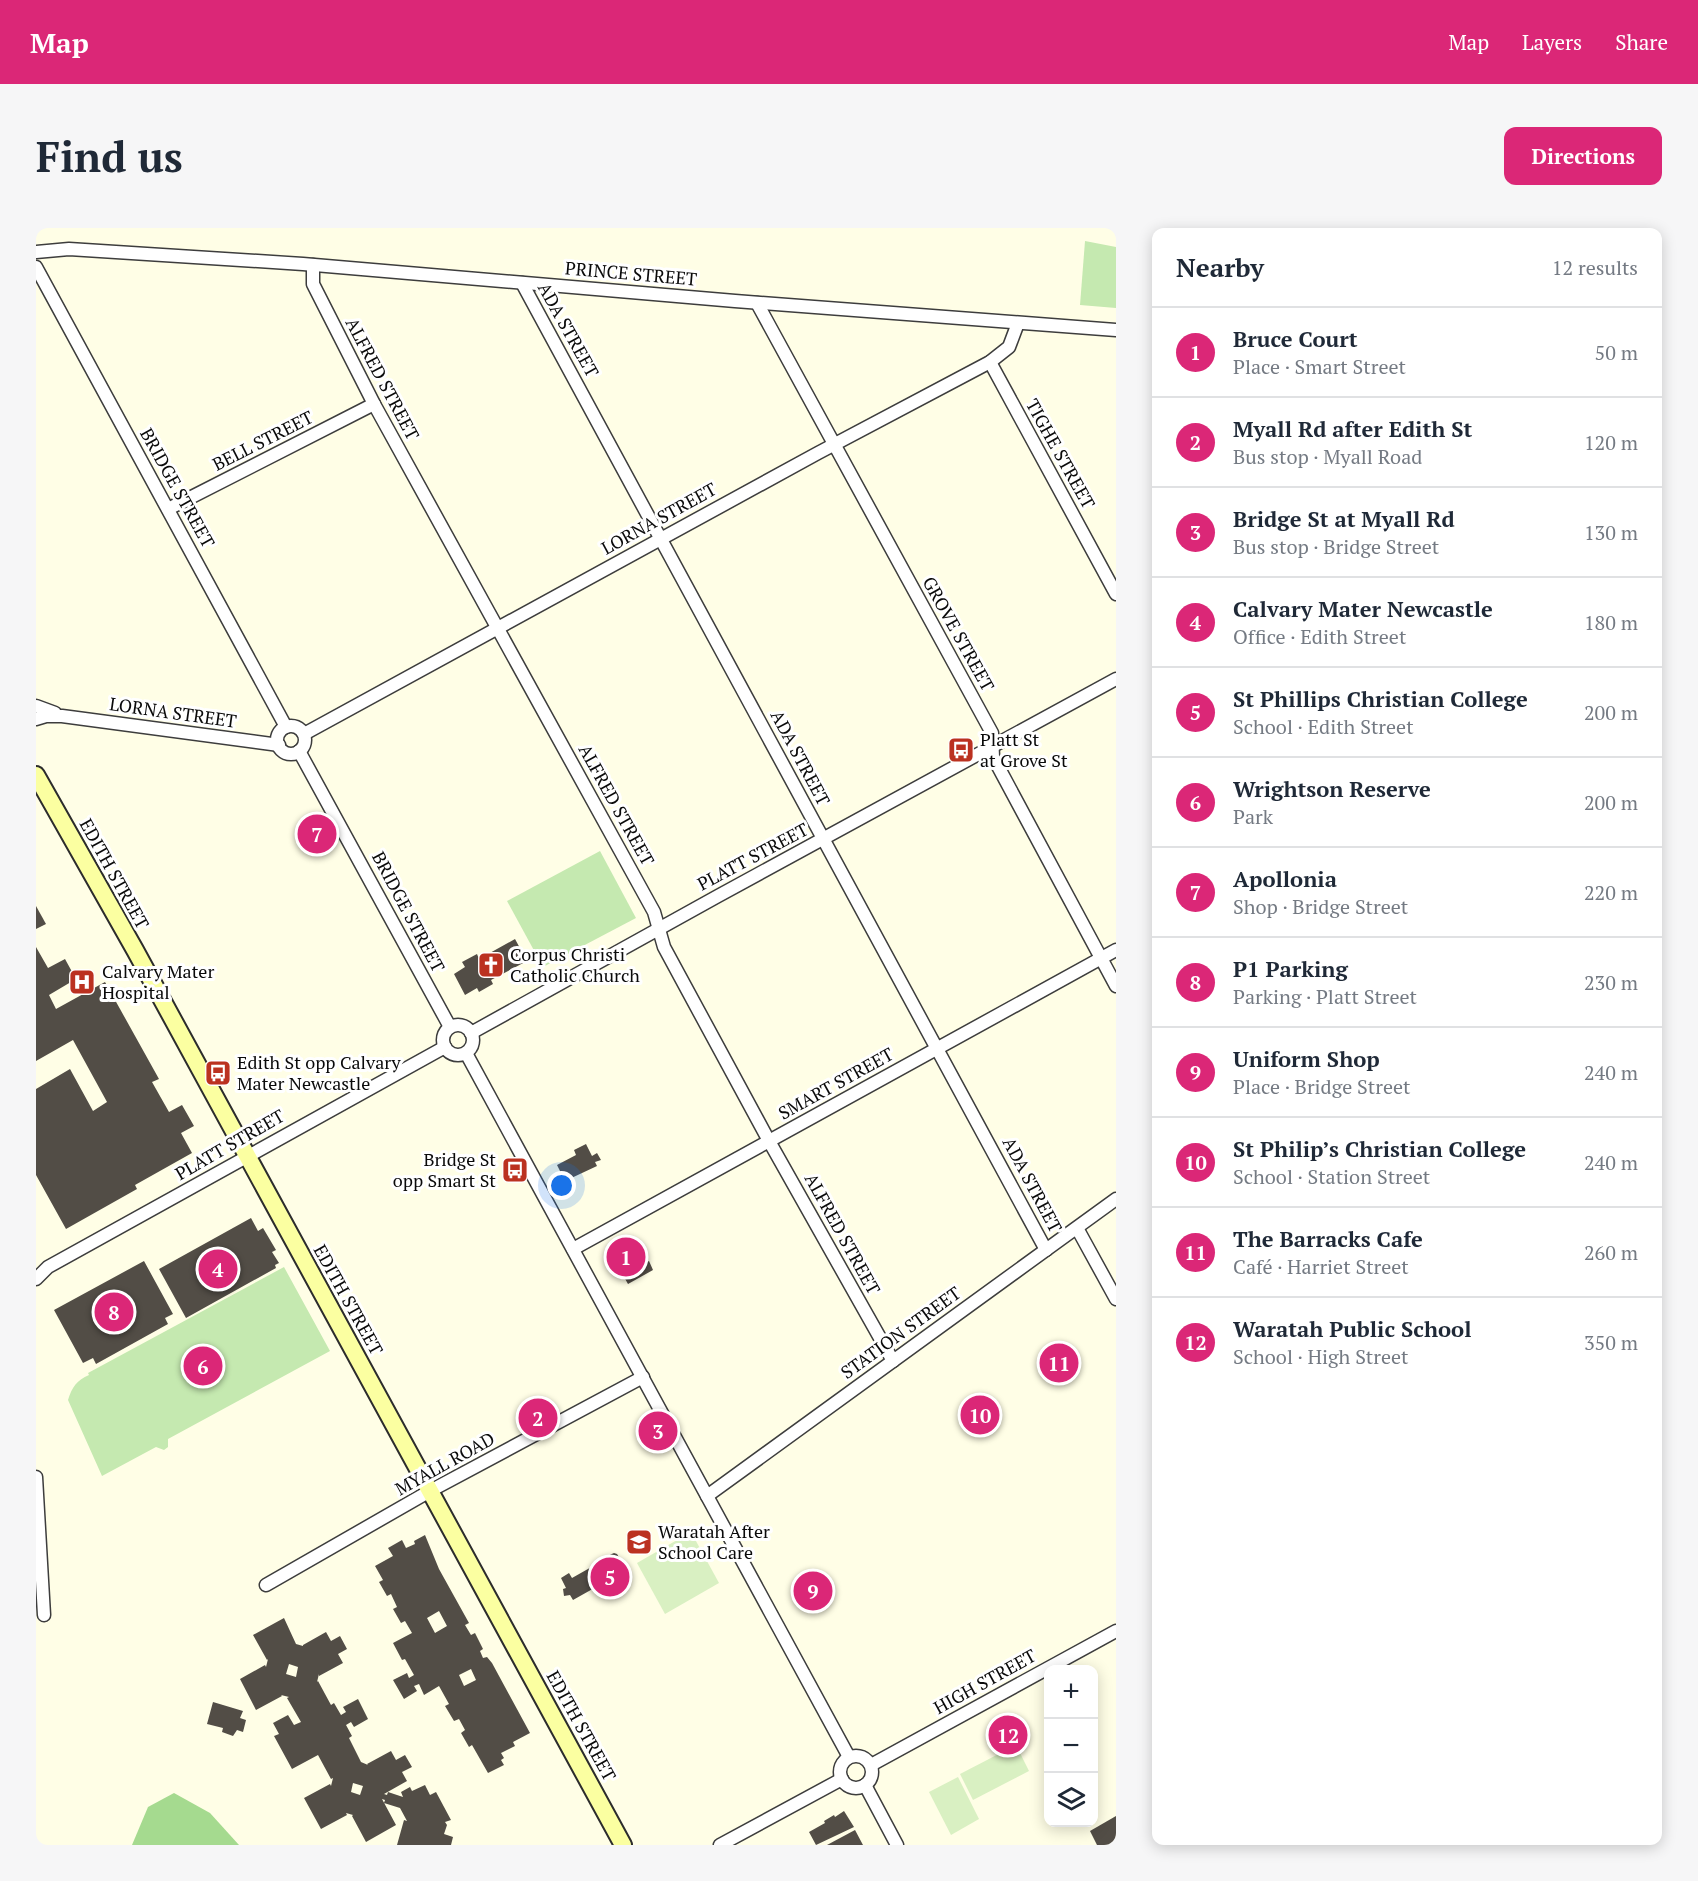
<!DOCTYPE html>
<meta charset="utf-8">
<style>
body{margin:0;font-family:"PT Serif",serif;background:#f6f6f7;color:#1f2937}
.controls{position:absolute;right:18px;bottom:18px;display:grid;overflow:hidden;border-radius:12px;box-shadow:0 3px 15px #0003}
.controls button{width:54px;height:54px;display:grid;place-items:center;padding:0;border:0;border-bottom:2px solid #e0e1e3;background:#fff;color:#1f2937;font:30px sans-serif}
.you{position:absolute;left:526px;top:958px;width:21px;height:21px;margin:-15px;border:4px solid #fff;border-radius:50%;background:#1a73e8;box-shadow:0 0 0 9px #1a73e833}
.badge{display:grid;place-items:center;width:39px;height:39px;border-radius:50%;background:#db2777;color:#fff;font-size:20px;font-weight:700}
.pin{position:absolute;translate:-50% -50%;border:3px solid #fff;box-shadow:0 2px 6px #0006}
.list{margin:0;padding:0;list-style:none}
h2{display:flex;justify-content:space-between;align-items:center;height:78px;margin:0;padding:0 24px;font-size:26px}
h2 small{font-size:20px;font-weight:400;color:#747a83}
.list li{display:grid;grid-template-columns:39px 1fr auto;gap:18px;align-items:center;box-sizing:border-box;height:90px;padding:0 24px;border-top:2px solid #e0e1e3}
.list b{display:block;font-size:22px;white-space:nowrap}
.list p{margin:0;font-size:20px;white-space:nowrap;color:#747a83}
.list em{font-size:20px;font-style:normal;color:#747a83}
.icon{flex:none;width:33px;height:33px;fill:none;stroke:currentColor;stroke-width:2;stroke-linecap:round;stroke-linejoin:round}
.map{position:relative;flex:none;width:1080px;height:1617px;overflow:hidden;border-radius:12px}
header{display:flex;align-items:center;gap:36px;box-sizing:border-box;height:84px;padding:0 30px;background:#db2777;color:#fff}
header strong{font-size:28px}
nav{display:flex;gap:33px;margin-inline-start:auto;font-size:21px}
.intro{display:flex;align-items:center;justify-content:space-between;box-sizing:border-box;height:144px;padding:0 36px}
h1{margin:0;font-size:42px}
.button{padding:15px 27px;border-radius:12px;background:#db2777;color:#fff;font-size:21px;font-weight:700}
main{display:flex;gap:36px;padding:0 36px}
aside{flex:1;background:#fff;border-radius:12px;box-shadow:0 3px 15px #0003}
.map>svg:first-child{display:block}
.green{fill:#c5e9b0}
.forest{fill:#a5da8f}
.pitch{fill:#d9f0c2}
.building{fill:#524d46;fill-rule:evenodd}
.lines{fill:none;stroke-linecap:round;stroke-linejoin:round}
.street-casing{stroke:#3d3d3d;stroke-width:15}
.secondary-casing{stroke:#2c2c2c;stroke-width:20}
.street{stroke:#fff;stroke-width:12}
.secondary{stroke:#fbffa1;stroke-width:16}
.labels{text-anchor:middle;stroke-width:6;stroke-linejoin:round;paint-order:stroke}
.street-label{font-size:18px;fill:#0a0a0a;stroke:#fff}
.poi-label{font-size:18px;fill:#0a0a0a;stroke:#fff;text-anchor:start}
</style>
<header>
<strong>Map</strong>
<nav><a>Map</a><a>Layers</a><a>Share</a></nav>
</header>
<div class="intro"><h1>Find us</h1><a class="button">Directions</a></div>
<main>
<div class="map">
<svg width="1080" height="1617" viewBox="0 0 1080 1617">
<rect width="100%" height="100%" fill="#fffee6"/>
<!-- green -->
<g class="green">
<polygon points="1049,13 1080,19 1080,80 1044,77"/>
<polygon points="564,623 600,690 507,739 471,673"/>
<path d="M248 1039 294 1123 132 1211V1219L128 1222 120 1219 66 1248 32 1172C36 1159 41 1152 53 1147L52 1145Z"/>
</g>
<!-- forest -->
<polygon class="forest" points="138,1565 174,1585 203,1617 96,1617 112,1579"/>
<!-- pitch -->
<g class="pitch">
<polygon points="655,1304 683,1355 629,1386 601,1335"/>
<polygon points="980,1517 993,1543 937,1572 924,1546"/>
<polygon points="922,1549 943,1591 915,1607 893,1564"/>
</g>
<!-- building -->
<g class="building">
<polygon points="0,678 10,696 0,701"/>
<polygon points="479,711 491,733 455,752 457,756 443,764 441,760 429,767 418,746 429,739 426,734 441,726 443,731"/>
<polygon points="0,719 12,740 29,731 40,751 13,767 20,781 69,754 123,851 116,854 133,884 146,877 158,898 145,905 156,925 99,957 101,961 30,1001 0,947 0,861 34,841 57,883 71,874 37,812 0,833"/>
<polygon points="550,916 556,928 561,925 565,932 559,934 561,938 529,953 521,937 540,927 538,922"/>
<polygon points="215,990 222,1003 227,1000 240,1022 236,1024 243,1035 239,1037 240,1040 150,1090 123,1041"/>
<polygon points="600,1010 605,1019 600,1022 607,1036 613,1033 617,1042 592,1056 574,1024"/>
<polygon points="108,1033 137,1086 129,1090 132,1096 60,1136 57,1130 47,1135 18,1082"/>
<path d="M389 1307 403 1341 433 1395 429 1397 435 1407 439 1405 447 1421 444 1423 447 1430 451 1429 456 1435 494 1505 477 1514 479 1518 465 1525 468 1530 465 1532 468 1537 452 1545 436 1517 433 1519 425 1505 429 1502 423 1491 418 1493 409 1478 413 1476 403 1458 388 1467 383 1456 378 1458 381 1463 368 1471 357 1452 371 1445 373 1450 378 1447 369 1431 366 1432 357 1415 376 1405 369 1393 365 1395 357 1381 361 1379 355 1366 351 1368 343 1354 347 1352 339 1338 357 1328 352 1320 366 1312 370 1320 379 1316 378 1313ZM403 1383 411 1398 399 1405 391 1390ZM435 1441 440 1452 428 1458 423 1447Z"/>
<polygon points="578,1325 581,1326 590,1341 589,1345 571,1357 569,1354 537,1372 534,1367 528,1368 527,1361 530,1360 525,1350 533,1345 536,1350 559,1337 558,1334"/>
<polygon points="782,1346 794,1367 771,1379 760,1358"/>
<path d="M248 1390 260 1416 267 1418V1417L290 1404 295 1413 304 1408 311 1421 302 1426 307 1435 283 1448V1446L281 1454 282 1453 295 1477 298 1475 305 1487 310 1484 307 1479 322 1471 332 1491 318 1499 315 1494 310 1497 316 1508 313 1510 325 1534 332 1537 331 1536 355 1523 360 1532 369 1527 376 1539 366 1544 371 1553 348 1566 351 1567 352 1564 367 1569 365 1564 374 1559 376 1563 389 1557 394 1567 400 1564 415 1592 409 1594 411 1597 408 1606 417 1609 415 1617H361L368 1592 371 1593 364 1580 348 1575 349 1572 346 1571 360 1597 330 1614 316 1588 317 1587 310 1585 311 1587 285 1601 268 1570 294 1556 295 1558 297 1550 295 1551 282 1527 256 1541 238 1508 243 1506 237 1495 252 1487 258 1497 265 1494 251 1470 253 1469 245 1467 246 1468 220 1482 204 1451 229 1437 230 1439 232 1431 231 1432 217 1407ZM253 1436 262 1439 260 1449 250 1446ZM317 1555 327 1558 324 1567 315 1564Z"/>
<polygon points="177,1474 207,1483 204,1490 210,1492 207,1504 201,1502 197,1508 186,1504 187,1500 171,1496"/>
<polygon points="808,1583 818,1599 780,1617 773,1604 789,1595 788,1593 798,1587 799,1589"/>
<polygon points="1080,1588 1080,1617 1061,1617 1054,1603"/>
<polygon points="819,1602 827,1617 791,1617"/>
</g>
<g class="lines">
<defs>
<g id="street">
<polyline points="0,24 33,21 267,36 699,73 1080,102"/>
<polyline points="277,37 277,56 338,176 618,684 628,719 733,913 857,1133"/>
<polyline points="0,39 250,499"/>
<polyline points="486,55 1010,1022"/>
<polyline points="721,75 956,505 957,529 1080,758"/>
<polyline points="954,134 1080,366"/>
<polyline points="132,281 338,176"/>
<polyline points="0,478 19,485"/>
<polyline points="0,491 10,488 26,488 243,517"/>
<circle cx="255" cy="512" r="14"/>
<polyline points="268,506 782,225 954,134 973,119 982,95"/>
<polyline points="263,523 414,799"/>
<circle cx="422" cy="812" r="15"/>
<polyline points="435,805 682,668 1080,451"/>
<polyline points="430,825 813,1529"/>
<polyline points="1041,1000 1080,1071"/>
<polyline points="537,1021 1080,722"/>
<polyline points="0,1051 12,1039 409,819"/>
<polyline points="0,1249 8,1387"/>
<polyline points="671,1268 1080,971"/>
<polyline points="230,1357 394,1263 607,1149"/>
<circle cx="820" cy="1544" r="16"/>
<polyline points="835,1537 1080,1403"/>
<polyline points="829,1557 861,1617"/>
<polyline points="684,1617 806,1551"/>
</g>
<polyline id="secondary" points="0,547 99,722 587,1617"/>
</defs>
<!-- street casing -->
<use href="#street" class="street-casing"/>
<!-- secondary casing -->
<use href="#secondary" class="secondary-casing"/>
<!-- street -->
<use href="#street" class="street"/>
<!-- secondary -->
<use href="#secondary" class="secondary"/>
</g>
<!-- icons -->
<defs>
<symbol id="bus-square" viewBox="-11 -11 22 22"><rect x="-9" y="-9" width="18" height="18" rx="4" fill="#bb3120" stroke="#fff"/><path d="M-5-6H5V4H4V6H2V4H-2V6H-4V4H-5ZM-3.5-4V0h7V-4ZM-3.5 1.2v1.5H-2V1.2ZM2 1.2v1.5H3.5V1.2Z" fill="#fff"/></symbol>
<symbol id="church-square" viewBox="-11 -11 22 22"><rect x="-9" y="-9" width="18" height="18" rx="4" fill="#bb3120" stroke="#fff"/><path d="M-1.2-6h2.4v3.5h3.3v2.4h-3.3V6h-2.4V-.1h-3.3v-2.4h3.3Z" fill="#fff"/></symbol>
<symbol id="hospital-square" viewBox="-11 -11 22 22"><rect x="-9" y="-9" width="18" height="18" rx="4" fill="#bb3120" stroke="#fff"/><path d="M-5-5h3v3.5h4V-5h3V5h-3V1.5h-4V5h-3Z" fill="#fff"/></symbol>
<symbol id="school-square" viewBox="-11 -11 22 22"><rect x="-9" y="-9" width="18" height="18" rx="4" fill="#bb3120" stroke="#fff"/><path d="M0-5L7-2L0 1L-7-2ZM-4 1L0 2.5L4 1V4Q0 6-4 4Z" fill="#fff"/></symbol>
</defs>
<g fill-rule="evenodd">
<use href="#bus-square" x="910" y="507" width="30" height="30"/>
<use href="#church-square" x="440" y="722" width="30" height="30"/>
<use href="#hospital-square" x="31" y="739" width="30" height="30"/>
<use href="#bus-square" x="167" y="830" width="30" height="30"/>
<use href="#bus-square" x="464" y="927" width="30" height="30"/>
<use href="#school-square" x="588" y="1299" width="30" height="30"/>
</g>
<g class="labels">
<!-- street labels -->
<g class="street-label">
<text transform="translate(595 46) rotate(5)" y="6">PRINCE STREET</text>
<text transform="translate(532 102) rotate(61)" y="6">ADA STREET</text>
<text transform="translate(346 151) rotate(62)" y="6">ALFRED STREET</text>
<text transform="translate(227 213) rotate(-27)" y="6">BELL STREET</text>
<text transform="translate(1024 226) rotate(61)" y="6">TIGHE STREET</text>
<text transform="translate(141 260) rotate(61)" y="6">BRIDGE STREET</text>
<text transform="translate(623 291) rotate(-29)" y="6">LORNA STREET</text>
<text transform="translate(922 406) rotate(61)" y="6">GROVE STREET</text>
<text transform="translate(137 485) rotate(8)" y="6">LORNA STREET</text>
<text transform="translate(764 530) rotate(62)" y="6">ADA STREET</text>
<text transform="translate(580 577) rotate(61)" y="6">ALFRED STREET</text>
<text transform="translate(717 629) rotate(-28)" y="6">PLATT STREET</text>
<text transform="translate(78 646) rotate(61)" y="6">EDITH STREET</text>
<text transform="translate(372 684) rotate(62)" y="6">BRIDGE STREET</text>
<text transform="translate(800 856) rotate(-29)" y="6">SMART STREET</text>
<text transform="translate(194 917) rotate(-30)" y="6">PLATT STREET</text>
<text transform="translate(996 957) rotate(62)" y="6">ADA STREET</text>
<text transform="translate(806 1006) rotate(61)" y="6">ALFRED STREET</text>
<text transform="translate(312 1072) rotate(61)" y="6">EDITH STREET</text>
<text transform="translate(865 1105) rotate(-36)" y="6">STATION STREET</text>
<text transform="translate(409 1236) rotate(-29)" y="6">MYALL ROAD</text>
<text transform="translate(949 1454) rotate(-29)" y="6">HIGH STREET</text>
<text transform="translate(545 1498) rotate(61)" y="6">EDITH STREET</text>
</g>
<!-- poi labels -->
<g class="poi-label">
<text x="944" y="518">Platt St<tspan x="944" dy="21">at Grove St</tspan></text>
<text x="474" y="733">Corpus Christi<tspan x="474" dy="21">Catholic Church</tspan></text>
<text x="66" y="750">Calvary Mater<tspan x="66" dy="21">Hospital</tspan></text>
<text x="201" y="841">Edith St opp Calvary<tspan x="201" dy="21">Mater Newcastle</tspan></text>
<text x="460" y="938" text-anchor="end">Bridge St<tspan x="460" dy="21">opp Smart St</tspan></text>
<text x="622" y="1310">Waratah After<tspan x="622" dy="21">School Care</tspan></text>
</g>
</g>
</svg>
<div class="controls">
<button>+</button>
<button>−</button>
<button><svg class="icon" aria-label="layers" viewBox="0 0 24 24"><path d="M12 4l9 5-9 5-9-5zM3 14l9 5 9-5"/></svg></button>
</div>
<div class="you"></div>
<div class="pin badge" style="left:590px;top:1029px">1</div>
<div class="pin badge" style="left:502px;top:1190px">2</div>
<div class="pin badge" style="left:622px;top:1203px">3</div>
<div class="pin badge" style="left:182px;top:1041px">4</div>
<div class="pin badge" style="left:574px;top:1349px">5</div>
<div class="pin badge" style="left:167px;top:1138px">6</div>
<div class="pin badge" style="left:281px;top:606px">7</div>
<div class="pin badge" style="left:78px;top:1084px">8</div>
<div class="pin badge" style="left:777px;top:1363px">9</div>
<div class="pin badge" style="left:944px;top:1187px">10</div>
<div class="pin badge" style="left:1023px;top:1135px">11</div>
<div class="pin badge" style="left:972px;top:1507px">12</div>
</div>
<aside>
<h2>Nearby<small>12 results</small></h2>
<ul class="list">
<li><span class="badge">1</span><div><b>Bruce Court</b><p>Place · Smart Street</p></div><em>50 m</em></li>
<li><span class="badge">2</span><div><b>Myall Rd after Edith St</b><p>Bus stop · Myall Road</p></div><em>120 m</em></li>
<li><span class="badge">3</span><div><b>Bridge St at Myall Rd</b><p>Bus stop · Bridge Street</p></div><em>130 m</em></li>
<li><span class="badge">4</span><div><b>Calvary Mater Newcastle</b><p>Office · Edith Street</p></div><em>180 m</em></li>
<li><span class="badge">5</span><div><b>St Phillips Christian College</b><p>School · Edith Street</p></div><em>200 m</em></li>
<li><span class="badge">6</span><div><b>Wrightson Reserve</b><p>Park</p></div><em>200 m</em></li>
<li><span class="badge">7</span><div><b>Apollonia</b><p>Shop · Bridge Street</p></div><em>220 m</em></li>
<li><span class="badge">8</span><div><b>P1 Parking</b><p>Parking · Platt Street</p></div><em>230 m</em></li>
<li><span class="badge">9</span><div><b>Uniform Shop</b><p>Place · Bridge Street</p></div><em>240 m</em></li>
<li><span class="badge">10</span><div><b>St Philip’s Christian College</b><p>School · Station Street</p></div><em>240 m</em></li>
<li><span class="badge">11</span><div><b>The Barracks Cafe</b><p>Café · Harriet Street</p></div><em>260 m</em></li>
<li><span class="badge">12</span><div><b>Waratah Public School</b><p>School · High Street</p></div><em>350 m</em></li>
</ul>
</aside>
</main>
